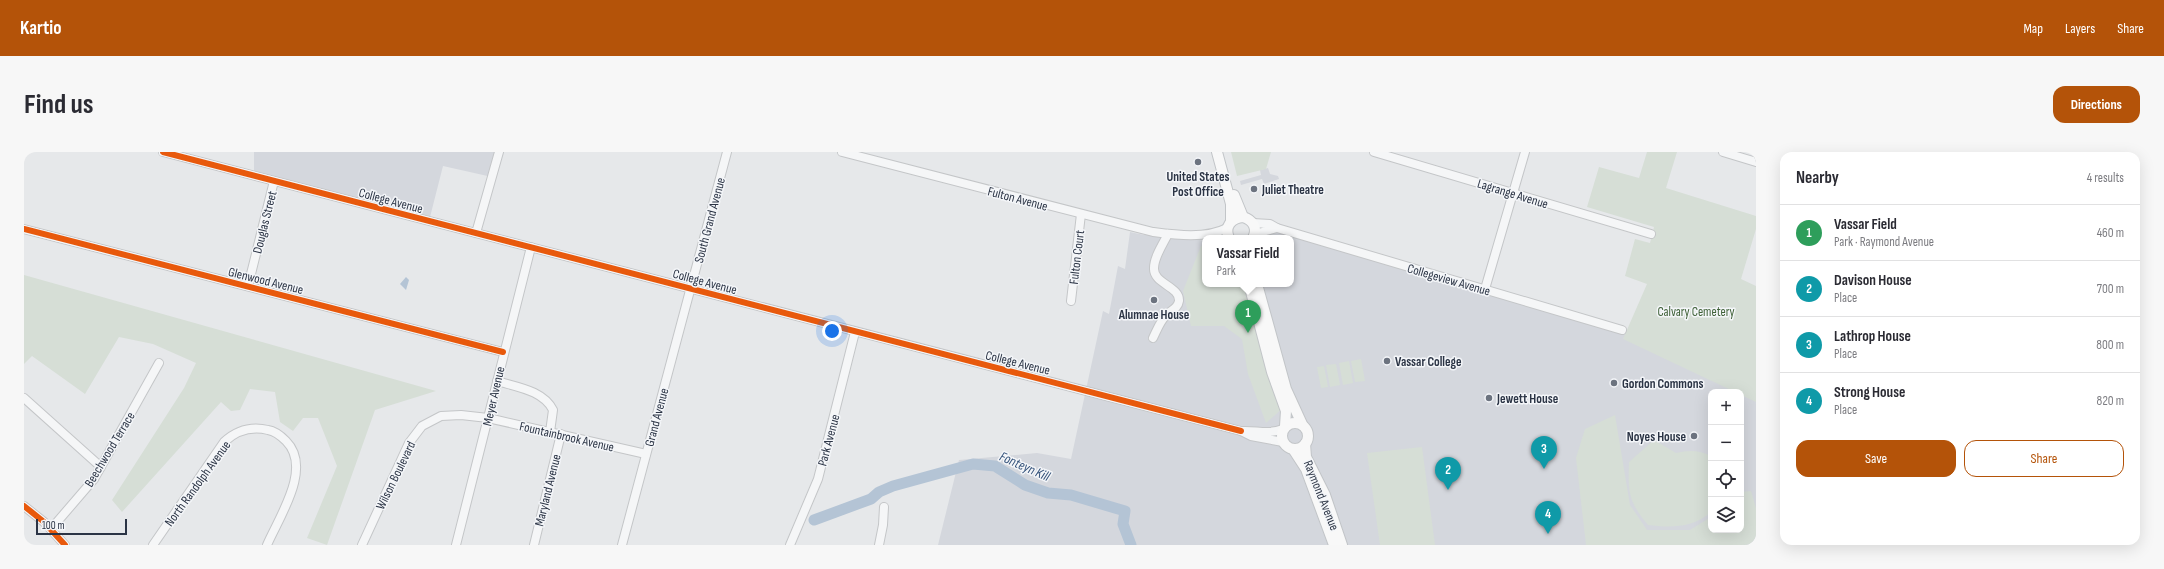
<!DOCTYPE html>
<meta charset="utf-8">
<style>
body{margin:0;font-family:"Sofia Sans Condensed",sans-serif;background:#f7f7f7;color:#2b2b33}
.controls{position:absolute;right:12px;bottom:12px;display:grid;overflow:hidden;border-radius:8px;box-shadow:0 4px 16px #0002}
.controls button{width:36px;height:36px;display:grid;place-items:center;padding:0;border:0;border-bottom:1px solid #e1e1e2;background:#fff;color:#2b2b33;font:20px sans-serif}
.scale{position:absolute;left:12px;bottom:10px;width:91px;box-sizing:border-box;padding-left:4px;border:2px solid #2b3445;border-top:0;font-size:11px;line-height:14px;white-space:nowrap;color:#2b3445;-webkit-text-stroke:3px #f4f6f9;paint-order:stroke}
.you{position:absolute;left:808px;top:179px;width:14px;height:14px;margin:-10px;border:3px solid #fff;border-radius:50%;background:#1a73e8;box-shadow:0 0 0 6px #1a73e833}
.badge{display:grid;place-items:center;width:26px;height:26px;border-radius:50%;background:#b45309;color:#fff;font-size:13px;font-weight:700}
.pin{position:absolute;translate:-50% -33px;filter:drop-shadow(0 1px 2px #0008)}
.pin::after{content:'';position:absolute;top:21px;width:14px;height:12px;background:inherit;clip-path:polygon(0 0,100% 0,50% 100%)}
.popup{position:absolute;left:1178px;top:83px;width:92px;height:52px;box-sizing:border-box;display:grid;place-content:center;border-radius:8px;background:#fff;filter:drop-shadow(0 1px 3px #0005);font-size:13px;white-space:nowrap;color:#7c7c81}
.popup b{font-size:15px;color:#2b2b33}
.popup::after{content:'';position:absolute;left:50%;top:100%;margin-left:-8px;border:8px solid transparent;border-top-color:#fff}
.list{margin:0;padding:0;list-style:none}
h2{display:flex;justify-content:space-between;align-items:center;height:52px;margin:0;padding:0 16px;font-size:17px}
h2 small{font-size:13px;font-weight:400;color:#7c7c81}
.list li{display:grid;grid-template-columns:26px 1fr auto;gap:12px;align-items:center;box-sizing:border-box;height:56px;padding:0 16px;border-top:1px solid #e1e1e2}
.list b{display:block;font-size:15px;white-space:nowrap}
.list p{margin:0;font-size:13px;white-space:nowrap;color:#7c7c81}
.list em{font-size:13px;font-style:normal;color:#7c7c81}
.actions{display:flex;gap:8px;padding:12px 16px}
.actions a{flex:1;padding:9px 0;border:1px solid #b45309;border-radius:12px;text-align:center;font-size:14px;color:#b45309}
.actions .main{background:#b45309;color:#fff}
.icon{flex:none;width:22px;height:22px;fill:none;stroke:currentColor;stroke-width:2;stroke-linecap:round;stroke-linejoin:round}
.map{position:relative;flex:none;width:1732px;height:393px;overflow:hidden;border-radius:12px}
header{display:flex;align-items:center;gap:24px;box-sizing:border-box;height:56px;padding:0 20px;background:#b45309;color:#fff}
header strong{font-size:19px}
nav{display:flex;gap:22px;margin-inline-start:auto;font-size:14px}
.intro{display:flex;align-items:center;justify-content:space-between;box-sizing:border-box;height:96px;padding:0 24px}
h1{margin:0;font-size:28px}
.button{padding:10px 18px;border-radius:12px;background:#b45309;color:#fff;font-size:14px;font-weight:700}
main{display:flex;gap:24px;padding:0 24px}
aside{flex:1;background:#fff;border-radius:12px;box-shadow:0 4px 16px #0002}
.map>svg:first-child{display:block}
.built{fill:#d4d7dd;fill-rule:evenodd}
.green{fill:#d6ded6}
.water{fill:#b4c4d5}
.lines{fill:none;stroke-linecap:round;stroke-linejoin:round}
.river{stroke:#b4c4d5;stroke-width:11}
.minor-casing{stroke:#c4c6c8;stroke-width:10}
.major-casing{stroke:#c2c5c8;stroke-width:12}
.minor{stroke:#f5f6f7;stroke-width:8}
.major{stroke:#f8f8f8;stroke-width:10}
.cycleway-casing{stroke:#f4f6f9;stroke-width:8}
.cycleway{stroke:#e8590c;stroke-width:6}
.poi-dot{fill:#6c737f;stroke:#f4f6f9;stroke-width:1.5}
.labels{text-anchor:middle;stroke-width:3;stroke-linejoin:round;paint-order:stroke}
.poi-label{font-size:13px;font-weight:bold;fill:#2b3445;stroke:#f4f6f9;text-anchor:start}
.street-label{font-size:13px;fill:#2b3445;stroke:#f4f6f9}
.park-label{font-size:13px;fill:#3f6138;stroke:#f4f6f9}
.water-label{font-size:14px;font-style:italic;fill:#34527a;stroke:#f4f6f9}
</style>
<header>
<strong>Kartio</strong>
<nav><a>Map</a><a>Layers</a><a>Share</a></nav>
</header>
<div class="intro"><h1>Find us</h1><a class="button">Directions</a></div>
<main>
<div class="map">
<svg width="1732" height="393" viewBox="0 0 1732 393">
<rect width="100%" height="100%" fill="#e6e8ea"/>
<!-- built -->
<g class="built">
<polygon points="230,0 475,0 468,25 419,14 405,69 230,24"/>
<polygon points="1244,16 1246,22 1254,24 1255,27 1240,32 1238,27 1217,33 1216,29 1237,23 1236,18"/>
<path d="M1252 78 1599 179 1732 246V393H914L935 308 1013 301 1047 307 1079 159 1085 162 1094 114 1101 117 1106 80 1120 83 1141 82 1181 89V132H1267V86H1231ZM1687 240H1717V378H1687Z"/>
</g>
<!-- green -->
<g class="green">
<polygon points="1207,0 1247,0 1242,17 1213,24"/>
<polygon points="1623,0 1653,0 1642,36 1732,64 1732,77 1717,127 1732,134 1732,250 1717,243 1717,240 1711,240 1599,187 1623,132 1601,124 1611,87 1626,91 1630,75 1563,55 1575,15 1615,26"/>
<polygon points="1177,94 1181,94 1181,132 1225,132 1259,256 1242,271 1224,222 1218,187 1200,174 1167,174 1159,139"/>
<polygon points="0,123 412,239 351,258 303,393 283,386 313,314 294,266 279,266 269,279 256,270 251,240 226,237 216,258 207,259 197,250 98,360 88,348 160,236 172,211 129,192 95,185 61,242 8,204 0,212"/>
<polygon points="1337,207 1341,229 1331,230 1327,209"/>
<polygon points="1325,209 1329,231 1319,233 1315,211"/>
<polygon points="1312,212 1316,233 1306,235 1302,213"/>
<polygon points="1300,214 1304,235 1297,236 1293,215"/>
<polygon points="1591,263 1606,353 1623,378 1666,378 1687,365 1687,378 1717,378 1717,340 1727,339 1732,356 1732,393 1562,393 1552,306 1561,277"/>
<path d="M1630 288 1652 301C1665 298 1675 298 1687 304V360C1669 376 1646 376 1624 373 1604 349 1604 340 1605 310Z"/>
<polygon points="1398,295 1411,393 1356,393 1343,301"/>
</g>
<!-- water -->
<polygon class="water" points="382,125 385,128 382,138 376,132"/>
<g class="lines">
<!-- river -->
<polyline class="river" points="790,368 847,347 855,340 869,334 949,312 971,314 1001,333 1024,341 1047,343 1101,359 1099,372 1107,393"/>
<defs>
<g id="minor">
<polyline points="139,0 1217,279"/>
<path d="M818 0 1129 80C1152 83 1182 87 1203 76"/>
<polyline points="1350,0 1627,82"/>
<polyline points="1699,0 1732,10"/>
<polyline points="1229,71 1246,72 1253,76 1231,82"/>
<polyline points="1253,76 1598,178"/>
<polyline points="0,77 479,200"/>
<polyline points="452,81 475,0"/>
<polyline points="224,134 250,29"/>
<polyline points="1461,137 1501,0"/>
<polyline points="1047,149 1057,62"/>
<path d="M1129 186C1133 178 1136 169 1143 162 1148 158 1154 156 1155 149 1156 134 1129 132 1130 116 1130 105 1139 92 1144 82"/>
<path d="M473 229C492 235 519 238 529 258L526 280"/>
<polyline points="0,246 77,315"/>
<path d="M1259 290 1227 284 1217 279C1233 278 1243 283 1259 277"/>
<polyline points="0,354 20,370 41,393"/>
<polyline points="27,377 70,327 135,211"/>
<path d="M129 393 200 290C213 278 227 274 244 278 251 279 257 284 262 289 289 316 255 365 243 393"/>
<polyline points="338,393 385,291 398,274 417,264 437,263 464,266 622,302"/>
<polyline points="432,393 507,95"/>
<polyline points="510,393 537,282"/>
<polyline points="598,393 703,0"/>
<polyline points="766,393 794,327 831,180"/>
<polyline points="855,393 859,373 860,355"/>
</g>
<g id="major">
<polyline points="1193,0 1207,52 1207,69"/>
<polyline points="1210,43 1219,65"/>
<path d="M1205 86C1200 75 1207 66 1219 65 1229 68 1234 76 1229 86"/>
<polyline points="1225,132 1248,220 1262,259 1261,274"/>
<polyline points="1233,132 1262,237 1278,272"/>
<circle cx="1271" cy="284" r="13"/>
<polyline points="1281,292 1282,305 1301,343 1318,393"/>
<polyline points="1269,297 1282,317 1310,393"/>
</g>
</defs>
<!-- minor casing -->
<use href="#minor" class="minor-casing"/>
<!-- major casing -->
<use href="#major" class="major-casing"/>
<!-- minor -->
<use href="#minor" class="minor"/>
<!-- major -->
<use href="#major" class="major"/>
<defs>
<g id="cycleway">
<polyline points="139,0 1217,279"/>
<polyline points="0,77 479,200"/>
<polyline points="0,354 20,370 41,393"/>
</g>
</defs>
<!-- cycleway casing -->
<use href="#cycleway" class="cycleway-casing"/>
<!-- cycleway -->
<use href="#cycleway" class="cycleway"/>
</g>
<!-- markers -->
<g class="poi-dot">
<circle cx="1174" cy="10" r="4"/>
<circle cx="1230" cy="37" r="4"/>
<circle cx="1130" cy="148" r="4"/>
<circle cx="1363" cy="209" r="4"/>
<circle cx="1590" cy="231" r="4"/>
<circle cx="1465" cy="246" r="4"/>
<circle cx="1670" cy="284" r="4"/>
</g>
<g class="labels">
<!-- poi labels -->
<g class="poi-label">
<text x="1174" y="29" text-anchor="middle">United States<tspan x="1174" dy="15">Post Office</tspan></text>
<text x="1238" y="42">Juliet Theatre</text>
<text x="1130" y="167" text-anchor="middle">Alumnae House</text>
<text x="1371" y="214">Vassar College</text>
<text x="1598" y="236">Gordon Commons</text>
<text x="1473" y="251">Jewett House</text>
<text x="1662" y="289" text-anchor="end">Noyes House</text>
</g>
<!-- street labels -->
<g class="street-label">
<text transform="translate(1489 41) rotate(17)" y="5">Lagrange Avenue</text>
<text transform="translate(994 46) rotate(15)" y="5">Fulton Avenue</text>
<text transform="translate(367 48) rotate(15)" y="5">College Avenue</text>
<text transform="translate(685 68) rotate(-75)" y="5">South Grand Avenue</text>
<text transform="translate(240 70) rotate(-76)" y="5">Douglas Street</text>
<text transform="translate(1052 105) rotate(-83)" y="5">Fulton Court</text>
<text transform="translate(1425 127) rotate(16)" y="5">Collegeview Avenue</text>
<text transform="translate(242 128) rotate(14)" y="5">Glenwood Avenue</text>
<text transform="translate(681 129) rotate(15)" y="5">College Avenue</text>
<text transform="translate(994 210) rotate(14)" y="5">College Avenue</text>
<text transform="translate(469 244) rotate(-77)" y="5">Meyer Avenue</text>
<text transform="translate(632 265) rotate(-75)" y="5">Grand Avenue</text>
<text transform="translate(543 284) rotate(13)" y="5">Fountainbrook Avenue</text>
<text transform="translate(804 288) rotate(-75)" y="5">Park Avenue</text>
<text transform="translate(85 297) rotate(-59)" y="5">Beechwood Terrace</text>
<text transform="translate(371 323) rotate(-64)" y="5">Wilson Boulevard</text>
<text transform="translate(173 331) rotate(-54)" y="5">North Randolph Avenue</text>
<text transform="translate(523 338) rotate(-76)" y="5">Maryland Avenue</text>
<text transform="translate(1298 343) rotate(68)" y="5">Raymond Avenue</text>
</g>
<!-- park labels -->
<g class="park-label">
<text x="1672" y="164">Calvary Cemetery</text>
</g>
<!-- water labels -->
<g class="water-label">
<text transform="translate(1001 314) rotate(24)" y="5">Fonteyn Kill</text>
</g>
</g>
</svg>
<div class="controls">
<button>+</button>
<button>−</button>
<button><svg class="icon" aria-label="locate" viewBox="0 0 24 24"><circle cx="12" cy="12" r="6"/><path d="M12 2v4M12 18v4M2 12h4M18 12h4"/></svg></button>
<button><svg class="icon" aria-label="layers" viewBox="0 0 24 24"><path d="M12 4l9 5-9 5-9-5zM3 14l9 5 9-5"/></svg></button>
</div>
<div class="scale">100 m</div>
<div class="you"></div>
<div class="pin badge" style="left:1224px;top:181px;background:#2e9e5b">1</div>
<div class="popup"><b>Vassar Field</b>Park</div>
<div class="pin badge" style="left:1424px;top:338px;background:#0f9aa8">2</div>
<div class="pin badge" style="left:1520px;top:317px;background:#0f9aa8">3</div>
<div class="pin badge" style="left:1524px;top:382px;background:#0f9aa8">4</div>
</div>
<aside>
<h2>Nearby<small>4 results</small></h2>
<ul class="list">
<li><span class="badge" style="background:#2e9e5b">1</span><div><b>Vassar Field</b><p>Park · Raymond Avenue</p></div><em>460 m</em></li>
<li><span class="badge" style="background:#0f9aa8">2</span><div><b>Davison House</b><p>Place</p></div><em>700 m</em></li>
<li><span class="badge" style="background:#0f9aa8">3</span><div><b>Lathrop House</b><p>Place</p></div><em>800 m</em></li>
<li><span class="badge" style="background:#0f9aa8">4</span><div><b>Strong House</b><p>Place</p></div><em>820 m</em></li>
</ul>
<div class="actions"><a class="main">Save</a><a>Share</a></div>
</aside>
</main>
